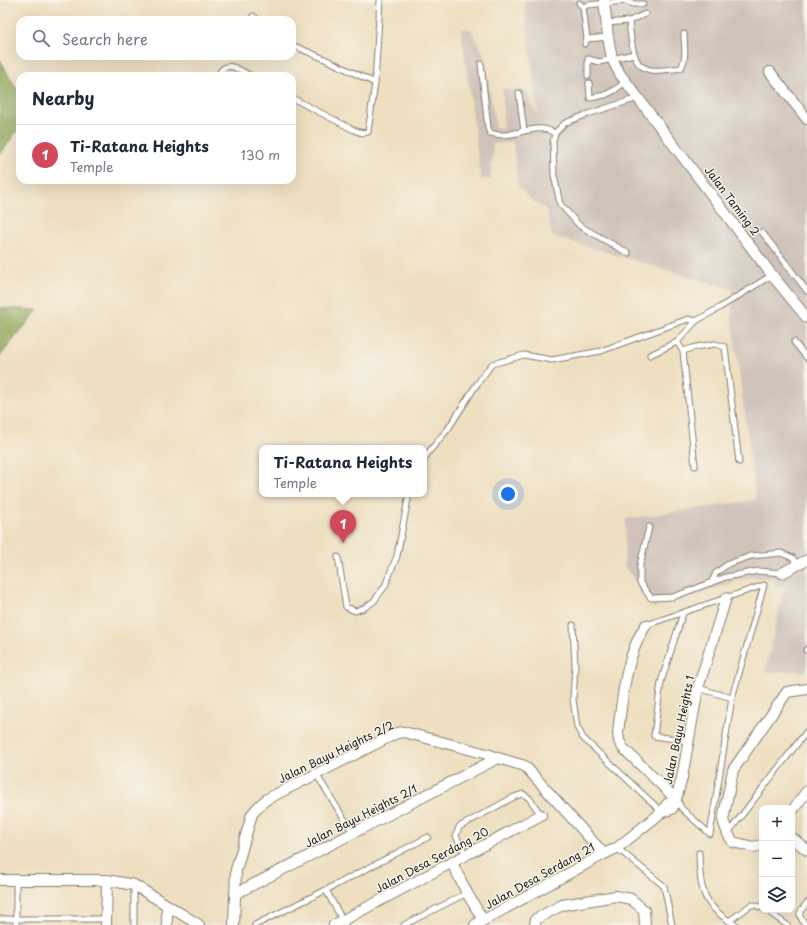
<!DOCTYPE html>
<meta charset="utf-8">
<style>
body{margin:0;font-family:"Playpen Sans",sans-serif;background:#f6f6f7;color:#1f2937}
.controls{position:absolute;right:12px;bottom:12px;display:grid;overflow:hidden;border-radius:8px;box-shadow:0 4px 16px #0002}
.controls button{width:36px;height:36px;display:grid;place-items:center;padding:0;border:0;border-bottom:1px solid #e0e1e3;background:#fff;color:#1f2937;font:20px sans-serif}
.you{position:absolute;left:508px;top:494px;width:14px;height:14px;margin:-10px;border:3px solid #fff;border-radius:50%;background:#1a73e8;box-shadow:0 0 0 6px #1a73e833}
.badge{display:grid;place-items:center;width:26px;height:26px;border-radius:50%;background:#d1495b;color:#fff;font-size:13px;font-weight:700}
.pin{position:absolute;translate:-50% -33px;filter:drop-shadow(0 1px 2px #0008)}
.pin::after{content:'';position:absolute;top:21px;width:14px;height:12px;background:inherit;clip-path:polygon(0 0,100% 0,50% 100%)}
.popup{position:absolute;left:259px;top:445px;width:168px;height:52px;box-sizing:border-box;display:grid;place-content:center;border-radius:8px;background:#fff;filter:drop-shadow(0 1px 3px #0005);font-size:13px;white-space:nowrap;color:#747a83}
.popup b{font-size:15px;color:#1f2937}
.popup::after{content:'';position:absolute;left:50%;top:100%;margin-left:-8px;border:8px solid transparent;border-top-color:#fff}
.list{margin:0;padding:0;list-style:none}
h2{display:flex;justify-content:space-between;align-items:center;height:52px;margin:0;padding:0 16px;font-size:17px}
h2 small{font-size:13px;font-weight:400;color:#747a83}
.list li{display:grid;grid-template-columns:26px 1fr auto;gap:12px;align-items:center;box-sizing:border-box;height:60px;padding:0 16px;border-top:1px solid #e0e1e3}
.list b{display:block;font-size:15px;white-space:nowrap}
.list p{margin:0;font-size:13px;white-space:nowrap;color:#747a83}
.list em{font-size:13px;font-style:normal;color:#747a83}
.icon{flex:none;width:22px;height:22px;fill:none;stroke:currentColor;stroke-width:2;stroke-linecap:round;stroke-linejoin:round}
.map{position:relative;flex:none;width:807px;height:925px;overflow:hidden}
.search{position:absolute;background:#fff;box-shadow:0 4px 16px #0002;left:16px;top:16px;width:280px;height:44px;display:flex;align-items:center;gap:10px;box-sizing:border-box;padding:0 14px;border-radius:12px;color:#747a83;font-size:15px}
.panel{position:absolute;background:#fff;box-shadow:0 4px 16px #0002;left:16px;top:72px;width:280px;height:112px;border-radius:12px}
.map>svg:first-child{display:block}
.industrial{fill:#cec2b9}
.forest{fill:#90a85a;stroke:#56623b}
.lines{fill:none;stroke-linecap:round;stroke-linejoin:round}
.lane-casing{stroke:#857e6e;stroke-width:7}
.street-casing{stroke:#857e6e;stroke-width:12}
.lane{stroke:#fff;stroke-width:5}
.street{stroke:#fff;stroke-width:10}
.labels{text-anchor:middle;stroke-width:3;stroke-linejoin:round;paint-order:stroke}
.street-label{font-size:11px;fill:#1c1c1c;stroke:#f7f3e8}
</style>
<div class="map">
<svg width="807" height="925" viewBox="0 0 807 925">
<rect width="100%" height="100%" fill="#f7f3e8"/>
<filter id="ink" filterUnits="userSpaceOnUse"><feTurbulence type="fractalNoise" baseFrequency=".025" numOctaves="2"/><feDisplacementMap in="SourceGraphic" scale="8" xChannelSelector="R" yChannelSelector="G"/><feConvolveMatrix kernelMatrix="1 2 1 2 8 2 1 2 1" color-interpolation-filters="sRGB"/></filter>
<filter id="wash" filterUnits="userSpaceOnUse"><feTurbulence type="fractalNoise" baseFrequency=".012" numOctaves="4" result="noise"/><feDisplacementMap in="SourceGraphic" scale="16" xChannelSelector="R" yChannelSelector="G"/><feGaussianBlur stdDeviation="0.9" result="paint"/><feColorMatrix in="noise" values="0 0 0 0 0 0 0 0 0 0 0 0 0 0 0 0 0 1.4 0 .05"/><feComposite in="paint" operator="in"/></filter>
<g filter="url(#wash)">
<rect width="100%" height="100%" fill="#eedfc0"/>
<!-- industrial -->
<polygon class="industrial" points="524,0 807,0 807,671 765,672 785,585 775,587 775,578 747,578 675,601 649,601 624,566 626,519 756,500 732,318 732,289 552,236 546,209 530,199 518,186 513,142 493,144 491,179 481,179 461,29 471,29 484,55 496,128 503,128 503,89 526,90 538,117"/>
<!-- forest -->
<g class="forest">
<polygon points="0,60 20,95 20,126 0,155"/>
<polygon points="0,308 38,310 0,356"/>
</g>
</g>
<g filter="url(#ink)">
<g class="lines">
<defs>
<g id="lane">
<polyline points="579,3 583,7 587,39"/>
<polyline points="583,7 588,5 625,1 633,4 643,4"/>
<polyline points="253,16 258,20"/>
<path d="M629 21C630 32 632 56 639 64 641 66 647 69 650 70 656 71 675 69 681 68 687 58 684 45 684 34"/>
<polyline points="607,23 629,21 645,14"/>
<polyline points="585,44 587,39 608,37"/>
<polyline points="292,45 327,60 375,83"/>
<path d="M481 64 488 128 490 133C502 137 513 134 524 131"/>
<path d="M218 76C225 58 239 70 251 76"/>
<polyline points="588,76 588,59 599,62 634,54"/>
<polyline points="589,83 590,98 605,95 615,90 625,82"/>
<path d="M519 93 524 131C536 129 543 126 555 133"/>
<path d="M292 98 354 130C359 132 362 134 368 132L375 83 380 0"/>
<polyline points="762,232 807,291"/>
<polyline points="628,253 580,226 560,204 554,175 553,142 555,133 565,123 588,114 638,98"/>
<polyline points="677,342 683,351 695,466"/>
<polyline points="794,342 807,358"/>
<polyline points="683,351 696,347 715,344 725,347 739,462"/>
<polyline points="650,355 677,342 696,321 719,308 772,275"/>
<polyline points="424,460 428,453 448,429 477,384 492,364 524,355 552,360 601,351 688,319 696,321"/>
<polyline points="649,527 640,565 640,583 651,598 673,597 726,577 758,571 782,573"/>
<polyline points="338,557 346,607 355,611 364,608 374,601 385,586 397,556 409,494"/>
<polyline points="711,583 716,573 728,564 751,556 781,553 793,558 797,565"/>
<polyline points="683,613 661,682 654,736 688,741"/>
<polyline points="573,625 575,666 573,699 577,727 583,738 662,812"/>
<polyline points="646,625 764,585 732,698 710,834 682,809 677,800"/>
<polyline points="806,650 807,649"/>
<polyline points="698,688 732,698"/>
<polyline points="316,774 353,833"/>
<polyline points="728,833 807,731"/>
<polyline points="617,848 664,886 672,925"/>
<path d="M699 853C700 890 702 906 736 925"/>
<polyline points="466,855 456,836 459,827 514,797 523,794 529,798 541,815"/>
<polyline points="16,880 16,925"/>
<polyline points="134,885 134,925"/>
<polyline points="326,890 345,925"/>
<polyline points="766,910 787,925"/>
<polyline points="0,919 106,919"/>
<polyline points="729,921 751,905 755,905 762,908"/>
<polyline points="255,925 326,890 428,837"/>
<polyline points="404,925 467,893"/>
<path d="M806 925C797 915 798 913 807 903"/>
</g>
<g id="street">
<polyline points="604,0 608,37 612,59 620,74 772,275 807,318"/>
<polyline points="770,72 807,119"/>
<polyline points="782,573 807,560"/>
<path d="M646 625C626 654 622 699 618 733L619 741 623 748 676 799"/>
<polyline points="676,799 667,804 662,812 672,809 676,799 682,778 698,688 726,598"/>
<polyline points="792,811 807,791"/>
<polyline points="792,838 807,850"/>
<polyline points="762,845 753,847 733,842 728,834 723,820 733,770 787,692 807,689"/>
<polyline points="452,863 467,893 483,920"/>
<polyline points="0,880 107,880 134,885 167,905 199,925"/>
<polyline points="235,894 498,758"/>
<polyline points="167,905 167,925"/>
<polyline points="106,925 107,880"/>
<polyline points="234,925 236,870 252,814 260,805 267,799 397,733 404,732 487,754 498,758 525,766 604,854"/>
<polyline points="334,925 541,815"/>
<polyline points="475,925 604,854 617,848 662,812"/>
<polyline points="535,925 536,919 562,905 616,896 631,899 644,910 645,925"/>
</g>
</defs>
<!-- lane casing -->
<use href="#lane" class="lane-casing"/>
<!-- street casing -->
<use href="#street" class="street-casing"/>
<!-- lane -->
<use href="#lane" class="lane"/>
<!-- street -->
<use href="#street" class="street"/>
</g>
</g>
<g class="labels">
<!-- street labels -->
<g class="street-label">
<text transform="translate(732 201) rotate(53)" y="4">Jalan Taming 2</text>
<text transform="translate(679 730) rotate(-78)" y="4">Jalan Bayu Heights 1</text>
<text transform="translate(336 752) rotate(-26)" y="4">Jalan Bayu Heights 2/2</text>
<text transform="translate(361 816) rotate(-27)" y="4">Jalan Bayu Heights 2/1</text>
<text transform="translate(432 860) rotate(-28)" y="4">Jalan Desa Serdang 20</text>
<text transform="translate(540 876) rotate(-29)" y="4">Jalan Desa Serdang 21</text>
</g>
</g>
</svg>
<div class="controls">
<button>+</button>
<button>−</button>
<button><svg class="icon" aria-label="layers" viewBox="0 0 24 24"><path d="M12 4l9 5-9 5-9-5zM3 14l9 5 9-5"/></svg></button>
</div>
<div class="you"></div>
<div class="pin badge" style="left:343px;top:543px">1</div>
<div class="popup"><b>Ti-Ratana Heights</b>Temple</div>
<div class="search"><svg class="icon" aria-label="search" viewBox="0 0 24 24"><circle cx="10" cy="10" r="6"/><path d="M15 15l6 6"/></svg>Search here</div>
<section class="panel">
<h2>Nearby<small></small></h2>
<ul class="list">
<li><span class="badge">1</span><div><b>Ti-Ratana Heights</b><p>Temple</p></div><em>130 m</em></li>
</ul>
</section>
</div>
